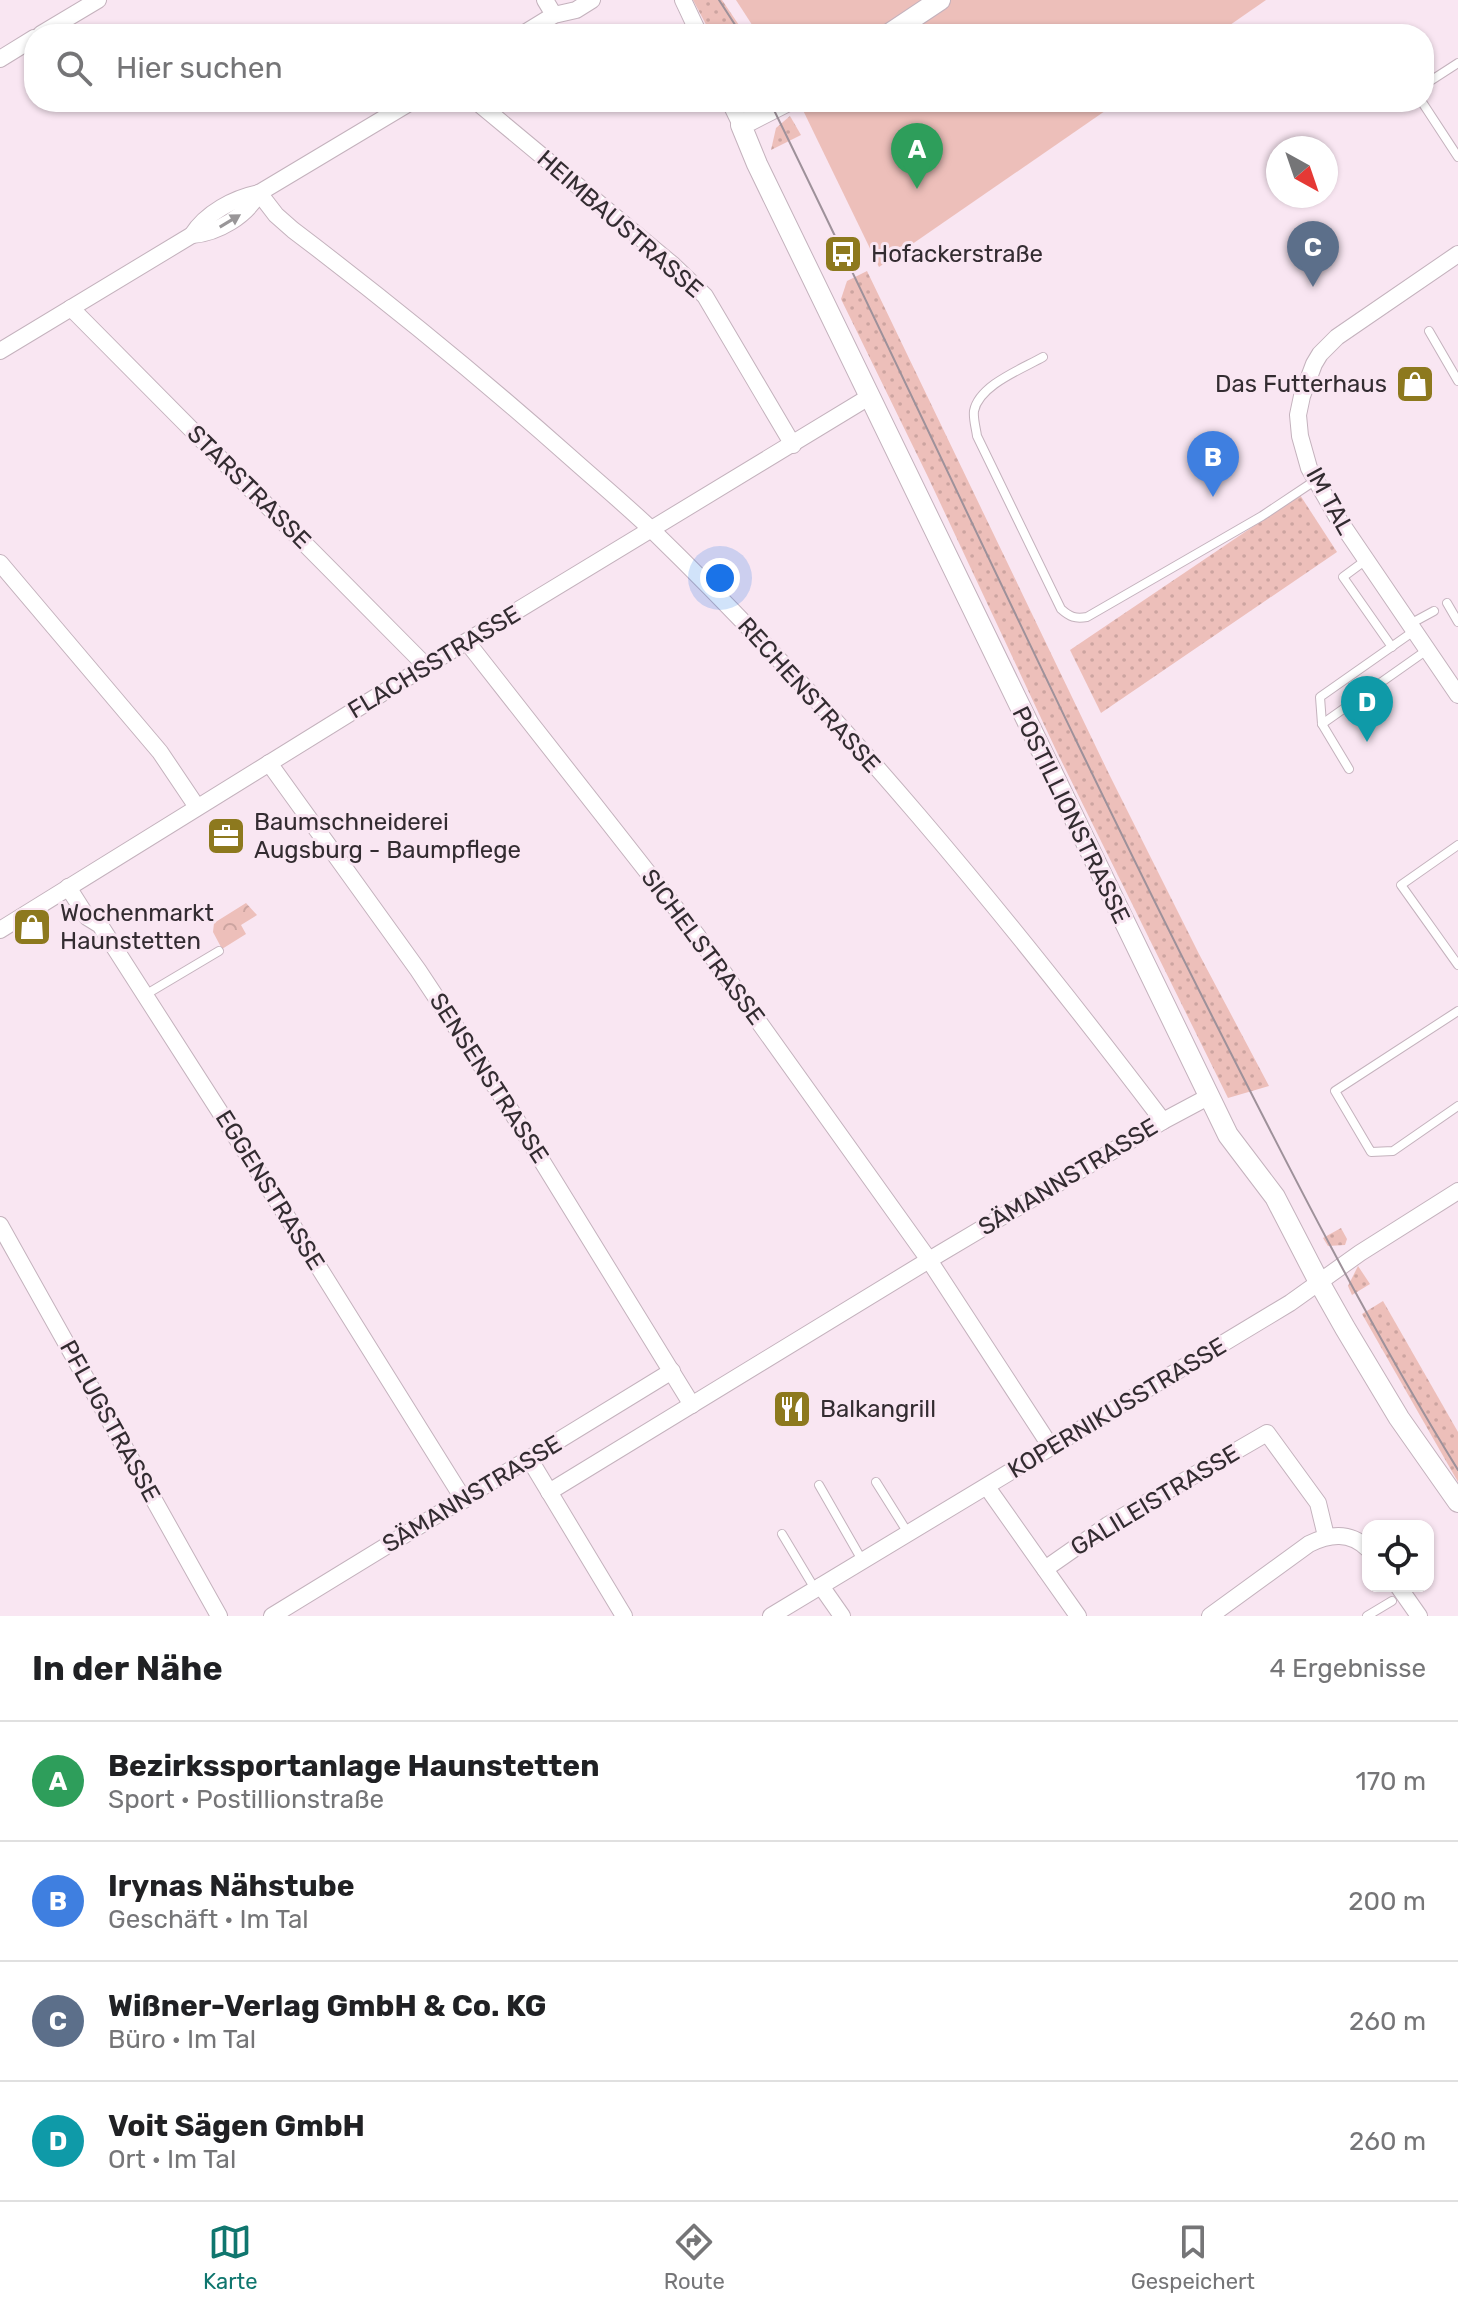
<!DOCTYPE html>
<html lang="de">
<meta charset="utf-8">
<style>
body{margin:0;font-family:Rubik,sans-serif;background:#f2f2f2;color:#202124}
.controls{position:absolute;right:24px;bottom:24px;display:grid;overflow:hidden;border-radius:16px;box-shadow:0 2px 6px #0004}
.controls button{width:72px;height:72px;display:grid;place-items:center;padding:0;border:0;border-bottom:2px solid #e0e0e0;background:#fff;color:#202124;font:40px sans-serif}
.compass{position:absolute;left:1266px;top:136px;width:72px;height:72px;border-radius:50%;background:#fff;box-shadow:0 2px 6px #0004;rotate:140deg}
.you{position:absolute;left:720px;top:578px;width:28px;height:28px;margin:-20px;border:6px solid #fff;border-radius:50%;background:#1a73e8;box-shadow:0 0 0 12px #1a73e833}
.badge{display:grid;place-items:center;width:52px;height:52px;border-radius:50%;background:#0f766e;color:#fff;font-size:26px;font-weight:700}
.pin{position:absolute;translate:-50% -66px;filter:drop-shadow(0 2px 4px #0008)}
.pin::after{content:'';position:absolute;top:42px;width:28px;height:24px;background:inherit;clip-path:polygon(0 0,100% 0,50% 100%)}
.list{margin:0;padding:0;list-style:none}
h2{display:flex;justify-content:space-between;align-items:center;height:104px;margin:0;padding:0 32px;font-size:34px}
h2 small{font-size:26px;font-weight:400;color:#757577}
.list li{display:grid;grid-template-columns:52px 1fr auto;gap:24px;align-items:center;box-sizing:border-box;height:120px;padding:0 32px;border-top:2px solid #e0e0e0}
.list b{display:block;font-size:30px;white-space:nowrap}
.list p{margin:0;font-size:26px;white-space:nowrap;color:#757577}
.list em{font-size:26px;font-style:normal;color:#757577}
.icon{flex:none;width:44px;height:44px;fill:none;stroke:currentColor;stroke-width:2;stroke-linecap:round;stroke-linejoin:round}
.map{position:relative;flex:none;width:1458px;height:1616px;overflow:hidden}
.search{position:absolute;background:#fff;box-shadow:0 2px 6px #0004;left:24px;right:24px;top:24px;height:88px;display:flex;align-items:center;gap:20px;box-sizing:border-box;padding:0 28px;border-radius:32px;color:#757577;font-size:30px}
.sheet{height:584px;background:#fff}
nav{display:flex;justify-content:space-around;align-items:center;box-sizing:border-box;height:112px;border-top:2px solid #e0e0e0;background:#fff;font-size:22px;color:#757577}
nav a{display:grid;justify-items:center;gap:4px}
nav .on{color:#0f766e}
.map>svg:first-child{display:block}
.grass{fill:url(#grass-dots)}
.park{fill:url(#park-crowns)}
.pitch{fill:#edbfba}
.lines{fill:none;stroke-linecap:round;stroke-linejoin:round}
.service-casing{stroke:#c4b2bd;stroke-width:10}
.minor-casing{stroke:#c4b2bd;stroke-width:18}
.tertiary-casing{stroke:#c4b2bd;stroke-width:22}
.service{stroke:#fff;stroke-width:8}
.minor{stroke:#fff;stroke-width:16}
.tertiary{stroke:#fff;stroke-width:20}
.tram{stroke:#9e919a;stroke-width:2}
.oneway{fill:#999698}
.labels{text-anchor:middle;stroke-width:6;stroke-linejoin:round;paint-order:stroke}
.street-label{font-size:24px;fill:#332c31;stroke:#f9e6f2}
.poi-label{font-size:24px;fill:#332c31;stroke:#f9e6f2;text-anchor:start}
</style>
<div class="map">
<svg width="1458" height="1616" viewBox="0 0 1458 1616">
<defs>
<pattern id="grass-dots" width="8" height="8" patternUnits="userSpaceOnUse" patternTransform="scale(2)"><rect width="8" height="8" fill="#edbfba"/><path d="M2 2h.1M6 6h.1" fill="none" stroke="#cca4a0" stroke-width="1.8" stroke-linecap="round"/></pattern>
<pattern id="park-crowns" width="20" height="18" patternUnits="userSpaceOnUse" patternTransform="scale(2)"><rect width="20" height="18" fill="#edbfba"/><path d="M2 6a3 3 0 1 1 6 0M12 15a3 3 0 1 1 6 0" fill="none" stroke="#cca4a0"/></pattern>
</defs>
<rect width="100%" height="100%" fill="#f9e6f2"/>
<!-- grass -->
<g class="grass">
<polygon points="693,0 722,0 745,34 711,34"/>
<polygon points="790,116 801,135 771,150 776,128"/>
<polygon points="867,271 1109,774 1199,954 1269,1086 1228,1098 1056,750 928,477 841,299 847,281"/>
<polygon points="1300,495 1337,552 1101,713 1070,650"/>
<polygon points="1341,1228 1347,1239 1345,1245 1328,1246 1323,1238"/>
<polygon points="1358,1266 1370,1284 1352,1295 1348,1286"/>
<polygon points="1383,1301 1458,1432 1458,1482 1362,1314"/>
</g>
<!-- park -->
<polygon class="park" points="246,903 257,915 241,925 246,934 222,949 213,932 214,923"/>
<!-- pitch -->
<g class="pitch">
<polygon points="736,0 1266,0 1217,34 758,34"/>
<polygon points="799,102 1118,102 879,267"/>
</g>
<g class="lines">
<defs>
<g id="service">
<polyline points="1424,85 1458,63"/>
<polyline points="1422,102 1458,157"/>
<polyline points="1429,331 1458,381"/>
<path d="M1043 357C1022 369 979 385 974 411 973 419 976 428 977 436L1061 609C1070 617 1075 619 1087 617L1262 516 1316 480"/>
<polyline points="1366,560 1343,577 1392,647"/>
<polyline points="1447,603 1458,622"/>
<polyline points="1410,624 1434,611"/>
<polyline points="1322,724 1427,650"/>
<polyline points="1349,769 1322,724 1320,697 1414,631"/>
<polyline points="1458,845 1401,885 1458,965"/>
<polyline points="145,995 219,951"/>
<polyline points="1458,1011 1335,1091 1371,1152 1393,1151 1458,1106"/>
<polyline points="876,1482 908,1533"/>
<polyline points="819,1485 862,1560"/>
<polyline points="782,1534 815,1589"/>
<polyline points="1367,1616 1392,1601"/>
</g>
<g id="minor">
<polyline points="545,0 554,15"/>
<polyline points="683,0 699,34"/>
<polyline points="41,34 98,0"/>
<polyline points="523,34 554,15 576,10 592,0"/>
<polyline points="0,59 34,38"/>
<polyline points="477,102 673,265 705,296 793,445"/>
<polyline points="730,102 741,125"/>
<path d="M259 193 276 215 293 230C388 302 480 377 570 457 598 482 627 506 654 532 840 713 1006 914 1163 1121"/>
<path d="M192 235C218 233 246 216 259 193"/>
<polyline points="1458,254 1337,337 1320,354 1314,364 1302,396 1298,415 1300,436 1309,468 1337,517 1458,695"/>
<polyline points="71,308 426,666"/>
<path d="M0 351 192 235C206 213 234 198 259 193L411 102"/>
<polyline points="0,563 160,752 197,807"/>
<polyline points="467,642 696,934 929,1260 1051,1447"/>
<polyline points="269,763 418,970 508,1106 692,1405"/>
<polyline points="68,887 87,917 100,925 293,1226 464,1500"/>
<polyline points="0,930 426,666 869,397"/>
<polyline points="0,1225 219,1616"/>
<polyline points="530,1460 624,1616"/>
<polyline points="987,1487 1078,1616"/>
<polyline points="549,1492 929,1260 1163,1121 1208,1097"/>
<polyline points="1045,1569 1108,1525 1267,1433 1318,1503 1326,1536"/>
<polyline points="821,1586 842,1616"/>
<polyline points="1398,1586 1419,1616"/>
<polyline points="272,1616 672,1371"/>
<polyline points="771,1616 1290,1303 1360,1253 1458,1191"/>
<path d="M1210 1616 1309 1544C1329 1534 1350 1531 1368 1549"/>
</g>
<g id="tertiary">
<polyline points="889,34 940,0"/>
<polyline points="786,102 741,125 757,164 1228,1135 1275,1197 1319,1282 1345,1328 1399,1418 1458,1502"/>
</g>
</defs>
<!-- service casing -->
<use href="#service" class="service-casing"/>
<!-- minor casing -->
<use href="#minor" class="minor-casing"/>
<!-- tertiary casing -->
<use href="#tertiary" class="tertiary-casing"/>
<!-- service -->
<use href="#service" class="service"/>
<!-- minor -->
<use href="#minor" class="minor"/>
<!-- tertiary -->
<use href="#tertiary" class="tertiary"/>
<!-- tram -->
<g class="tram">
<polyline points="719,0 741,34"/>
<path d="M770 102C919 406 1059 714 1212 1016 1290 1170 1368 1324 1458 1470"/>
</g>
</g>
<!-- one-way arrows -->
<defs><path id="oneway-solid" d="M-6-.8H1V-3.2L6.5 0L1 3.2V.8H-6Z" transform="scale(2)"/></defs>
<use class="oneway" href="#oneway-solid" transform="translate(230 221) rotate(-31)"/>
<!-- icons -->
<defs>
<symbol id="bus-square" viewBox="-11 -11 22 22"><rect x="-9" y="-9" width="18" height="18" rx="4" fill="#8d791e" stroke="#f9e6f2"/><path d="M-5-6H5V4H4V6H2V4H-2V6H-4V4H-5ZM-3.5-4V0h7V-4ZM-3.5 1.2v1.5H-2V1.2ZM2 1.2v1.5H3.5V1.2Z" fill="#fff"/></symbol>
<symbol id="shop-square" viewBox="-11 -11 22 22"><rect x="-9" y="-9" width="18" height="18" rx="4" fill="#8d791e" stroke="#f9e6f2"/><path d="M-5-2.5h2.3a2.7 3.5 0 0 1 5.4 0H5L5.5 6h-11ZM-1.5-2.5h3a1.5 2.3 0 0 0-3 0Z" fill="#fff"/></symbol>
<symbol id="office-square" viewBox="-11 -11 22 22"><rect x="-9" y="-9" width="18" height="18" rx="4" fill="#8d791e" stroke="#f9e6f2"/><path d="M-6-3h4V-5.5h4V-3h4V5H-6ZM-1-4.5V-3h2v-1.5ZM-6 0V1H6V0Z" fill="#fff"/></symbol>
<symbol id="restaurant-square" viewBox="-11 -11 22 22"><rect x="-9" y="-9" width="18" height="18" rx="4" fill="#8d791e" stroke="#f9e6f2"/><path d="M-5-6h1v4h1v-4h1v4h1v-4h1v5L-1.5 .5V6h-2V.5L-5-1ZM5-6V6H3V1.5H1.5Q1.5-4 5-6Z" fill="#fff"/></symbol>
</defs>
<g fill-rule="evenodd">
<use href="#bus-square" x="821" y="232" width="44" height="44"/>
<use href="#shop-square" x="1393" y="362" width="44" height="44"/>
<use href="#office-square" x="204" y="814" width="44" height="44"/>
<use href="#shop-square" x="10" y="905" width="44" height="44"/>
<use href="#restaurant-square" x="770" y="1387" width="44" height="44"/>
</g>
<g class="labels">
<!-- street labels -->
<g class="street-label">
<text transform="translate(620 224) rotate(41)" y="8">HEIMBAUSTRASSE</text>
<text transform="translate(249 487) rotate(45)" y="8">STARSTRASSE</text>
<text transform="translate(1330 501) rotate(61)" y="8">IM TAL</text>
<text transform="translate(434 662) rotate(-31)" y="8">FLACHSSTRASSE</text>
<text transform="translate(809 695) rotate(48)" y="8">RECHENSTRASSE</text>
<text transform="translate(1071 815) rotate(64)" y="8">POSTILLIONSTRASSE</text>
<text transform="translate(703 947) rotate(53)" y="8">SICHELSTRASSE</text>
<text transform="translate(489 1078) rotate(57)" y="8">SENSENSTRASSE</text>
<text transform="translate(1068 1177) rotate(-31)" y="8">SÄMANNSTRASSE</text>
<text transform="translate(270 1190) rotate(58)" y="8">EGGENSTRASSE</text>
<text transform="translate(1117 1408) rotate(-31)" y="8">KOPERNIKUSSTRASSE</text>
<text transform="translate(110 1421) rotate(61)" y="8">PFLUGSTRASSE</text>
<text transform="translate(472 1494) rotate(-31)" y="8">SÄMANNSTRASSE</text>
<text transform="translate(1155 1500) rotate(-31)" y="8">GALILEISTRASSE</text>
</g>
<!-- poi labels -->
<g class="poi-label">
<text x="871" y="262">Hofackerstraße</text>
<text x="1387" y="392" text-anchor="end">Das Futterhaus</text>
<text x="254" y="830">Baumschneiderei<tspan x="254" dy="28">Augsburg - Baumpflege</tspan></text>
<text x="60" y="921">Wochenmarkt<tspan x="60" dy="28">Haunstetten</tspan></text>
<text x="820" y="1417">Balkangrill</text>
</g>
</g>
</svg>
<div class="controls">
<button><svg class="icon" aria-label="locate" viewBox="0 0 24 24"><circle cx="12" cy="12" r="6"/><path d="M12 2v4M12 18v4M2 12h4M18 12h4"/></svg></button>
</div>
<svg class="compass" viewBox="-18 -18 36 36"><path d="M0-13l5 13h-10z" fill="#e53935"/><path d="M0 13l5-13h-10z" fill="#757577"/></svg>
<div class="you"></div>
<div class="pin badge" style="left:917px;top:189px;background:#2e9e5b">A</div>
<div class="pin badge" style="left:1213px;top:497px;background:#3f7fe0">B</div>
<div class="pin badge" style="left:1313px;top:287px;background:#5c6f8a">C</div>
<div class="pin badge" style="left:1367px;top:742px;background:#0f9aa8">D</div>
<div class="search"><svg class="icon" aria-label="search" viewBox="0 0 24 24"><circle cx="10" cy="10" r="6"/><path d="M15 15l6 6"/></svg>Hier suchen</div>
</div>
<section class="sheet">
<h2>In der Nähe<small>4 Ergebnisse</small></h2>
<ul class="list">
<li><span class="badge" style="background:#2e9e5b">A</span><div><b>Bezirkssportanlage Haunstetten</b><p>Sport · Postillionstraße</p></div><em>170 m</em></li>
<li><span class="badge" style="background:#3f7fe0">B</span><div><b>Irynas Nähstube</b><p>Geschäft · Im Tal</p></div><em>200 m</em></li>
<li><span class="badge" style="background:#5c6f8a">C</span><div><b>Wißner-Verlag GmbH &amp; Co. KG</b><p>Büro · Im Tal</p></div><em>260 m</em></li>
<li><span class="badge" style="background:#0f9aa8">D</span><div><b>Voit Sägen GmbH</b><p>Ort · Im Tal</p></div><em>260 m</em></li>
</ul>
</section>
<nav>
<a class="on"><svg class="icon" aria-label="map" viewBox="0 0 24 24"><path d="M3 6l6-2 6 2 6-2v14l-6 2-6-2-6 2zM9 4v14M15 6v14"/></svg>Karte</a>
<a><svg class="icon" aria-label="directions" viewBox="0 0 24 24"><path d="M12 3l9 9-9 9-9-9zM9 14v-3h6M13 9l2 2-2 2"/></svg>Route</a>
<a><svg class="icon" aria-label="saved" viewBox="0 0 24 24"><path d="M7 4h10v16l-5-4-5 4z"/></svg>Gespeichert</a>
</nav>
